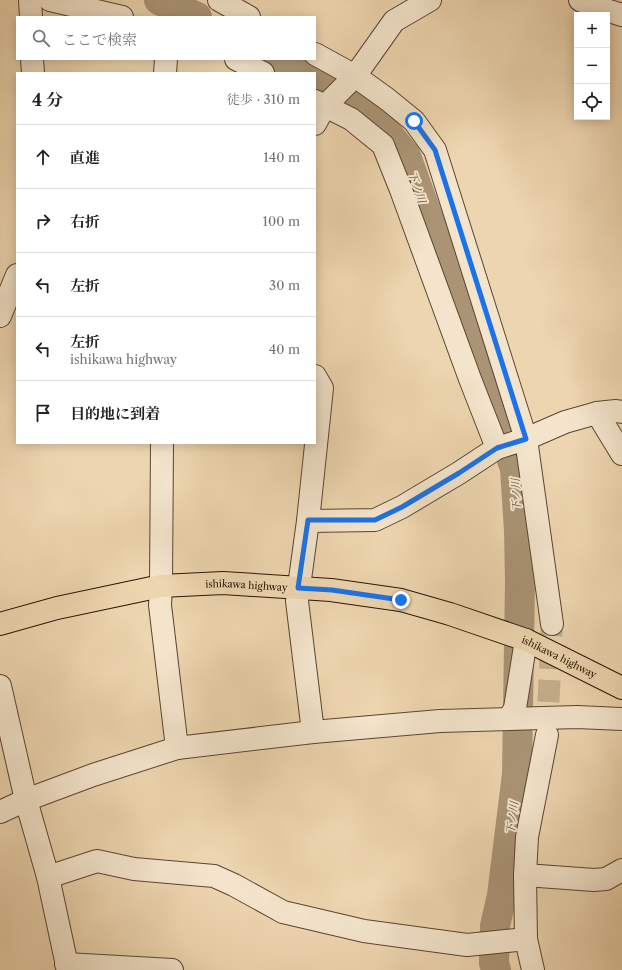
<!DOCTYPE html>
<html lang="ja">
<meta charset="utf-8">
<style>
body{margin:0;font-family:"Libre Caslon Text","Noto Serif JP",serif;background:#f2f2f2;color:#222}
.controls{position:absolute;right:12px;top:12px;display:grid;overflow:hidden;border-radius:0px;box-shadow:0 2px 10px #0003}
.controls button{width:36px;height:36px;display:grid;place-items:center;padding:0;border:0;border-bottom:1px solid #e0e0e0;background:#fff;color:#222;font:20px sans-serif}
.stop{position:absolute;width:12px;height:12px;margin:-9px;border:3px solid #1a73e8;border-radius:50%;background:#fff}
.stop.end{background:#1a73e8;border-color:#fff;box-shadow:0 1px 4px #0008}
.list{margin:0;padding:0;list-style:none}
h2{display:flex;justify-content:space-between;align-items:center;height:52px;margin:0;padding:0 16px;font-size:17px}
h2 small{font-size:13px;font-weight:400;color:#767676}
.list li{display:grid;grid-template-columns:26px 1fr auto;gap:12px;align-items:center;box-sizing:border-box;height:64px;padding:0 16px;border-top:1px solid #e0e0e0}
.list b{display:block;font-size:15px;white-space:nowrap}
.list p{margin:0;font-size:13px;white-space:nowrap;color:#767676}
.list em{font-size:13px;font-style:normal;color:#767676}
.icon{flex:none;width:22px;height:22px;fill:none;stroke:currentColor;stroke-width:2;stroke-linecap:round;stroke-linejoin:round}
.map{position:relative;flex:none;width:622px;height:970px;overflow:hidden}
.search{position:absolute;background:#fff;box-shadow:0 2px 10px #0003;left:16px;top:16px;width:300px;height:44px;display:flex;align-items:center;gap:10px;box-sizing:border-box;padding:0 14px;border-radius:0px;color:#767676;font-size:15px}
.panel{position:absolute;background:#fff;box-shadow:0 2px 10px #0003;left:16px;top:72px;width:300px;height:372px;border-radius:0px}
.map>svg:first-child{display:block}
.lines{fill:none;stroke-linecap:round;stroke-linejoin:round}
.river{stroke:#aa9475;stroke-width:30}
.minor-tunnel{stroke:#c6af8d;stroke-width:22;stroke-dasharray:22 11;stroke-linecap:butt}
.minor-casing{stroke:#5a4630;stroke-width:24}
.major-casing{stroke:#291605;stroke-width:24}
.minor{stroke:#f3e4cb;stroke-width:22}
.major{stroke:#edd5af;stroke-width:22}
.route{stroke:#1a73e8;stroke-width:5}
.labels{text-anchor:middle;stroke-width:4;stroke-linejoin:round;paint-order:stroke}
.street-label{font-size:10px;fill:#291605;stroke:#f3e4cb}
.water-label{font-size:11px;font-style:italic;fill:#5d4832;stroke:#f3e4cb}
</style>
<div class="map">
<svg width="622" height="970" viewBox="0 0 622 970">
<rect width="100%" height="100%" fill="#edd5af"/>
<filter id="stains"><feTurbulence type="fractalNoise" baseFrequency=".005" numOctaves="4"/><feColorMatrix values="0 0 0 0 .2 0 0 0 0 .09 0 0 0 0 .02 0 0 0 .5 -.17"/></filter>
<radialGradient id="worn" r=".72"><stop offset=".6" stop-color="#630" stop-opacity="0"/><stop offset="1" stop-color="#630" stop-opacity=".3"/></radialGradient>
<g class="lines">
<!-- river -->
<g class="river">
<polyline points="159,0 197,17"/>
<polyline points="273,59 301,73"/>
<polyline points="315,80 363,108 379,123 406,156 448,272 515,469 519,531 520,582 517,774 502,895 495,926 494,963 496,970"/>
</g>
<!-- minor-tunnel -->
<polyline class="minor-tunnel" points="547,735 552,624"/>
<defs>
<g id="minor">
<polyline points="30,0 31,17"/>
<polyline points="50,0 122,17"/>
<polyline points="219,0 249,17"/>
<polyline points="580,0 593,6 622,15"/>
<polyline points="315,54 355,76 387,99 414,121 435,150 526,439 552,624"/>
<polyline points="32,59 33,73"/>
<polyline points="236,59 263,73"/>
<polyline points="165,73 166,59"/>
<polyline points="315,101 351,119 383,145 401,190 470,379 497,448"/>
<polyline points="315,124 325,106 355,76 394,21 430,0"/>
<polyline points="0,316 17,275"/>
<polyline points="597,413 622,454"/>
<polyline points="162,443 161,586 160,605 177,748"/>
<polyline points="308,521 375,520 402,507 459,473 497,448 526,439 565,422 597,413 616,411 622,412"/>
<polyline points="0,686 26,800 48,877 68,970"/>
<polyline points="509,719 515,708 526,640"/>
<polyline points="313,732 297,601 308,521 322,388 315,376"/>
<polyline points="0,812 26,800 93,775 177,748 313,732 440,721 577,717 622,719"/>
<polyline points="525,875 594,880 606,879 622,870"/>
<polyline points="48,877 97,861 134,869 214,876 234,885 283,912 364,931 467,945 526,939"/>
<polyline points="66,964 172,970"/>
<polyline points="533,970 526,939 525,875 527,837 547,735"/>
</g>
<g id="major">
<path id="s1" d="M0 624 57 608 161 586 223 583 331 590 401 600 450 614 526 640 622 688"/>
</g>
</defs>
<!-- minor casing -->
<use href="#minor" class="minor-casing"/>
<!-- major casing -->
<use href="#major" class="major-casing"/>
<!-- minor -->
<use href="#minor" class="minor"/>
<!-- major -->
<use href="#major" class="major"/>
</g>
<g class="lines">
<!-- route -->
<polyline class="route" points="401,600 332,590 298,588 308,520 375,520 402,507 459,473 497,448 526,439 435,150 414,121"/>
</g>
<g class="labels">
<!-- street labels -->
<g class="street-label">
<text dy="4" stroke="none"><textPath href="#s1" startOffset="251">ishikawa highway</textPath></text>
<text dy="4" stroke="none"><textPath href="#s1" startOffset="575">ishikawa highway</textPath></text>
</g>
<!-- water labels -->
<g class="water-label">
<text transform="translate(417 187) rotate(70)" y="4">下ノ川</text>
<text transform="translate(516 495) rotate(-93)" y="4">下ノ川</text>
<text transform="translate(512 818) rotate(-83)" y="4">下ノ川</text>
</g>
</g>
<rect width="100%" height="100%" filter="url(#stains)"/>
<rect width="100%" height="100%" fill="url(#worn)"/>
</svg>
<div class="controls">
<button>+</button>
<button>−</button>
<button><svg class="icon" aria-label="locate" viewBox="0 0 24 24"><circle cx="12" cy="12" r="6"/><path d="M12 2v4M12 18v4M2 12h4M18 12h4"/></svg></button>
</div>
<div class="stop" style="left:414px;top:121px"></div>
<div class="stop end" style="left:401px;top:600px"></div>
<div class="search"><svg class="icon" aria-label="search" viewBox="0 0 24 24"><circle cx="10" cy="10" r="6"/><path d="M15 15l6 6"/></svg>ここで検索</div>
<section class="panel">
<h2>4 分<small>徒歩 · 310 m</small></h2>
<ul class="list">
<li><svg class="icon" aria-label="ahead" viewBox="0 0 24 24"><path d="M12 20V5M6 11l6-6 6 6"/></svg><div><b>直進</b></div><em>140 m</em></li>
<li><svg class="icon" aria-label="right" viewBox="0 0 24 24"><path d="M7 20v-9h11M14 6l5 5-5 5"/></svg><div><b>右折</b></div><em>100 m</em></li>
<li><svg class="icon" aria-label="left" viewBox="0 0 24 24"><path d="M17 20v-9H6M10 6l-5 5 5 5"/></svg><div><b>左折</b></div><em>30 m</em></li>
<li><svg class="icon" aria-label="left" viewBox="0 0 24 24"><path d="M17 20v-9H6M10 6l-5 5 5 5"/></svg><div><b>左折</b><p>ishikawa highway</p></div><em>40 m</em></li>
<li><svg class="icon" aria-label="arrive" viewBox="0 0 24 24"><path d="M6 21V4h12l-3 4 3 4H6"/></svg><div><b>目的地に到着</b></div></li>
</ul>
</section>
</div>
